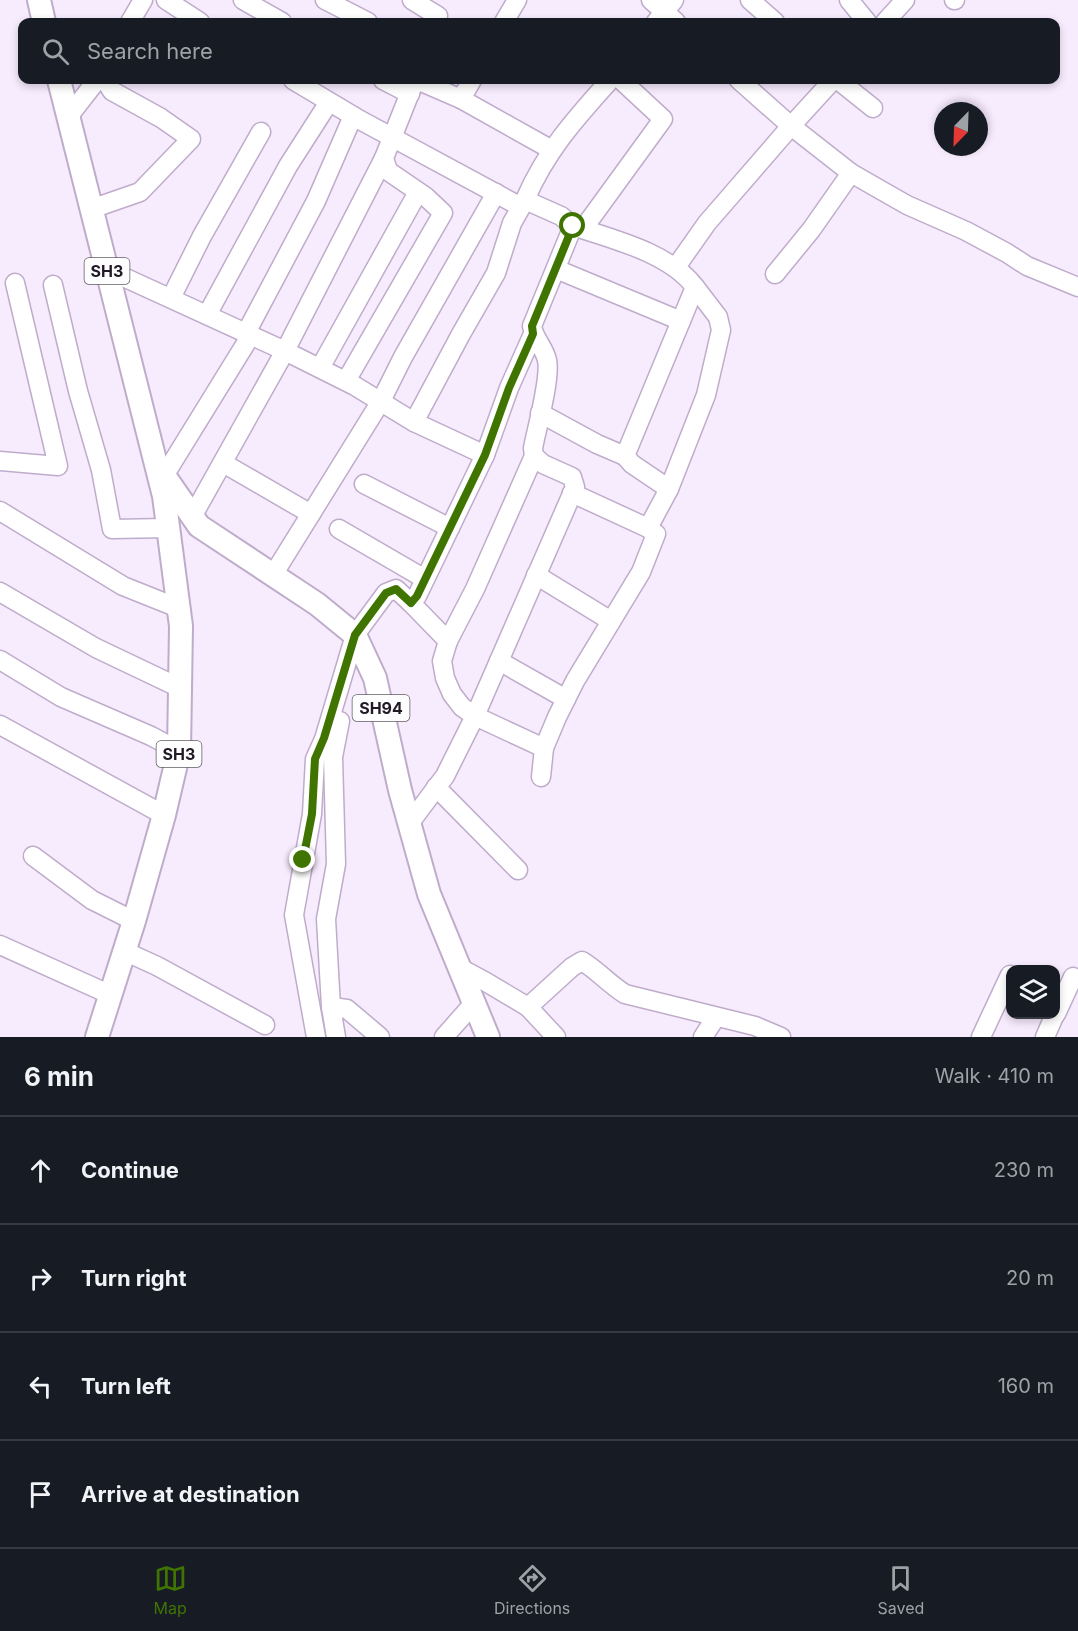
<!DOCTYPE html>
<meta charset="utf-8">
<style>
body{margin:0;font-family:Inter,sans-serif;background:#20242c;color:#f1f3f6}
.controls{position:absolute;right:18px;bottom:18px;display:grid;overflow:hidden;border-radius:12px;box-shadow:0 3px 9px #0003}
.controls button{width:54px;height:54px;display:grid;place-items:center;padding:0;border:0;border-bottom:2px solid #363941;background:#171b24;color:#f1f3f6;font:30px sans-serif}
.compass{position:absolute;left:934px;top:102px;width:54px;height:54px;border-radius:50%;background:#171b24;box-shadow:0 3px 9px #0003;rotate:203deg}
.stop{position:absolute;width:18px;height:18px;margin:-14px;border:4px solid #407400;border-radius:50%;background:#fff}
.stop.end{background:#407400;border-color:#fff;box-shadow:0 2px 6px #0008}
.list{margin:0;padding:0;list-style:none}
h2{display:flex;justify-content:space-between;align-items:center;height:78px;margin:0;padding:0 24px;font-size:26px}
h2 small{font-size:20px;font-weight:400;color:#9ea1a6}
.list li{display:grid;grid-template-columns:39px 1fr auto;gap:18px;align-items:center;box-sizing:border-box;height:108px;padding:0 24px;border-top:2px solid #363941}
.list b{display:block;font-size:22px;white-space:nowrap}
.list em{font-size:20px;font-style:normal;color:#9ea1a6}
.icon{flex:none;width:33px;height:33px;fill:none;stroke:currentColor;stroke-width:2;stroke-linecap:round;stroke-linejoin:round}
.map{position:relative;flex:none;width:1078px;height:1037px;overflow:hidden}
.search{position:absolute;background:#171b24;box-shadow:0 3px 9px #0003;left:18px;right:18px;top:18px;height:66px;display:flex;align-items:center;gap:15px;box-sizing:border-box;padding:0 21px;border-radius:12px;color:#9ea1a6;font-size:22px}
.sheet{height:510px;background:#171b24}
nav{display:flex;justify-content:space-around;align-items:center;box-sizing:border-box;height:84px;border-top:2px solid #363941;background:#171b24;font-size:16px;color:#9ea1a6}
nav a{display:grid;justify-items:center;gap:3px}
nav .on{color:#407400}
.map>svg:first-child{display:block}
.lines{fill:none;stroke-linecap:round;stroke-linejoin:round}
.minor-casing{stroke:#bfaccb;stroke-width:21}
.major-casing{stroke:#bfaccb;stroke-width:26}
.minor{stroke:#fff;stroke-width:18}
.major{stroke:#fff;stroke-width:22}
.route{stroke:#407400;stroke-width:8}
.labels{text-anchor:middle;stroke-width:4.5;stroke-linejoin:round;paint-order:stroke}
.shield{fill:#fdfdfd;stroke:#635d66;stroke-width:1.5}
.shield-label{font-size:16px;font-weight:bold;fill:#211925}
</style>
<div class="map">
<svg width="1078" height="1037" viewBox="0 0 1078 1037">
<rect width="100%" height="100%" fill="#f7ebfe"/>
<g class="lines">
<defs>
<g id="minor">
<polyline points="166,0 200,22"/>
<polyline points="243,0 282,22"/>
<polyline points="325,0 368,22"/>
<polyline points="412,0 438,16"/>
<polyline points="651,0 676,22"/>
<polyline points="750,0 775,22"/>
<polyline points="849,0 867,22"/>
<polyline points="954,0 955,0"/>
<polyline points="130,22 143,0"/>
<polyline points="504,22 517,0"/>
<polyline points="656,22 674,0"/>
<polyline points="885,22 905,0"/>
<polyline points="293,80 360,120 521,207"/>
<polyline points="383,80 410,94"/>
<polyline points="417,80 461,99"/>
<polyline points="472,80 461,99 552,150"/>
<polyline points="739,80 791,126 833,80"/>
<polyline points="838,80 873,108"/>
<polyline points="69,122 72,112 97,80"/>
<polyline points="91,209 140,192 191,139 161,118 112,91 105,80"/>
<path d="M573 226C612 239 670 253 695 287L625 456 632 464 669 489"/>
<polyline points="583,229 663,119 621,80"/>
<polyline points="676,267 707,223 791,126 851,173 907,205 966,231 1007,253 1027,266 1078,287"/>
<polyline points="106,269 285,351 355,386 414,422 485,455 417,596 411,603 396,589 386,593 355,635 324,739 315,759 312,814 294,915 316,1037"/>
<polyline points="556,269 681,321"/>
<polyline points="775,274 811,230 851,173"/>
<polyline points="53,285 78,391 101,470 112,529 168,528"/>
<polyline points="171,298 202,236 261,132"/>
<polyline points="207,315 288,166 329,102"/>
<polyline points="246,333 316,201 353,116"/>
<polyline points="320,368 418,192"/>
<polyline points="346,381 443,213 426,197 388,171 384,158 415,80"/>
<polyline points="540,413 597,444 625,456"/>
<polyline points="414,422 461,334 496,273 512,223 525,200"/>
<polyline points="485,455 509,388 533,334"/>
<polyline points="0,461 58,466 15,283"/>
<polyline points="223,463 311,514"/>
<polyline points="164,476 251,335"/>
<polyline points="364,484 450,528"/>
<polyline points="0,511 123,586 178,608"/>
<polyline points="192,517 285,351 384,158"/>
<polyline points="648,528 669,489 706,395 721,330 718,317 695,287"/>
<polyline points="339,529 425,579"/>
<polyline points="273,575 381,401 403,357 496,193"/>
<polyline points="536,575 611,621"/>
<polyline points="0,592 96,648 180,688"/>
<polyline points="411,603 448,641 475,589 534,456"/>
<polyline points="448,641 442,661 445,678 452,694 462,707 475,716 544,748"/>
<polyline points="0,660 61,697 151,736 179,751"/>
<polyline points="499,661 566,699"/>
<polyline points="0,725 164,815"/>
<polyline points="541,777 544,748 557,717 575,681 641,572 656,534 648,528 572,493"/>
<polyline points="436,787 518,870"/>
<path d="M409 824 445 776 475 716 575 487 572 477 543 464 534 456 533 448C537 427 551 378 547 360 544 347 534 339 532 326L573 226 561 216 525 200C546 151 575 119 610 80"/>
<polyline points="33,856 92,900 134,921"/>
<polyline points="0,945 111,995"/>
<polyline points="124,951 157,966 265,1025"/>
<path d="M460 968 486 982 528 1007 572 967 582 961C597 970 609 984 625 994L755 1026 781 1037"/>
<polyline points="331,1007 347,1009 380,1037"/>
<polyline points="528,1007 556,1037"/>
<polyline points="1056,1014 1073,977"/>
<polyline points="336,1037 331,1007 326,919 336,864 333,757 340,721"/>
<polyline points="444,1037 474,1003"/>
<polyline points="703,1037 716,1017"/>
<polyline points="981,1037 1010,975"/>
<polyline points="1045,1037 1055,1014"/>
</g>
<g id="major">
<polyline points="39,0 44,22"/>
<polyline points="59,80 164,496 181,626 179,751 164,815 134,921 97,1037"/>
<polyline points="163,474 199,526 317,604 355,635 375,678 400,790 429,894 488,1037"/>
</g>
</defs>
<!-- minor casing -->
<use href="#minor" class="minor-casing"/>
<!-- major casing -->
<use href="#major" class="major-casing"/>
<!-- minor -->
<use href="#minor" class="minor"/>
<!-- major -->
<use href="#major" class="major"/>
</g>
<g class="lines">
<!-- route -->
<polyline class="route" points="303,860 312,814 315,759 324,738 355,635 386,593 396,589 411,603 417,596 485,455 509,388 533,334 532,326 573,226"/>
</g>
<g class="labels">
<!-- shield labels -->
<g class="shield">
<rect x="84.5" y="258" width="45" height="26" rx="4.5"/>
<rect x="352.5" y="695" width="57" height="26" rx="4.5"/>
<rect x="156.5" y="741" width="45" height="26" rx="4.5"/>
</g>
<g class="shield-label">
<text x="107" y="277">SH3</text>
<text x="381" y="714">SH94</text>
<text x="179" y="760">SH3</text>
</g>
</g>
</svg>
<div class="controls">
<button><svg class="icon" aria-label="layers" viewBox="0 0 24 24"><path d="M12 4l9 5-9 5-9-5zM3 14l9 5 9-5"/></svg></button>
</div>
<svg class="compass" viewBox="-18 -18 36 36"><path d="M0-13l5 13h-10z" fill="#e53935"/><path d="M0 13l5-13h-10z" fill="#9ea1a6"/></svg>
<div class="stop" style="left:573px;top:226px"></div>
<div class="stop end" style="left:303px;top:860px"></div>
<div class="search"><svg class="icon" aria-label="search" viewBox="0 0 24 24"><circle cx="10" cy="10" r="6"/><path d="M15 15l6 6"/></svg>Search here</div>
</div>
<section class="sheet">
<h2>6 min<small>Walk · 410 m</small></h2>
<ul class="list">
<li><svg class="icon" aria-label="ahead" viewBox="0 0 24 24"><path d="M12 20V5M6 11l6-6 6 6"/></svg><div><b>Continue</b></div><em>230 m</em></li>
<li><svg class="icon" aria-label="right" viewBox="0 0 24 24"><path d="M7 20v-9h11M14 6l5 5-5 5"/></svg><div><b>Turn right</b></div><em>20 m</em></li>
<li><svg class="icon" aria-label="left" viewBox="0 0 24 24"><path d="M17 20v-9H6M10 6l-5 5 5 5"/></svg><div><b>Turn left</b></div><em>160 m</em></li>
<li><svg class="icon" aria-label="arrive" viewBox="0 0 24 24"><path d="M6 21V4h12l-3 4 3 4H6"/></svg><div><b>Arrive at destination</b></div></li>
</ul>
</section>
<nav>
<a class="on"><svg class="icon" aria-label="map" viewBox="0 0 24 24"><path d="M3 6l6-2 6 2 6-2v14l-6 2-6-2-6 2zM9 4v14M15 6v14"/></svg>Map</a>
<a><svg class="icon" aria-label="directions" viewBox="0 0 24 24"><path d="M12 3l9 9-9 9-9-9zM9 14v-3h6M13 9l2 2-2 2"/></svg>Directions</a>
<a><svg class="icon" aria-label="saved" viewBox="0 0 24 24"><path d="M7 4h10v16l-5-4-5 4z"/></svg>Saved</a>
</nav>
